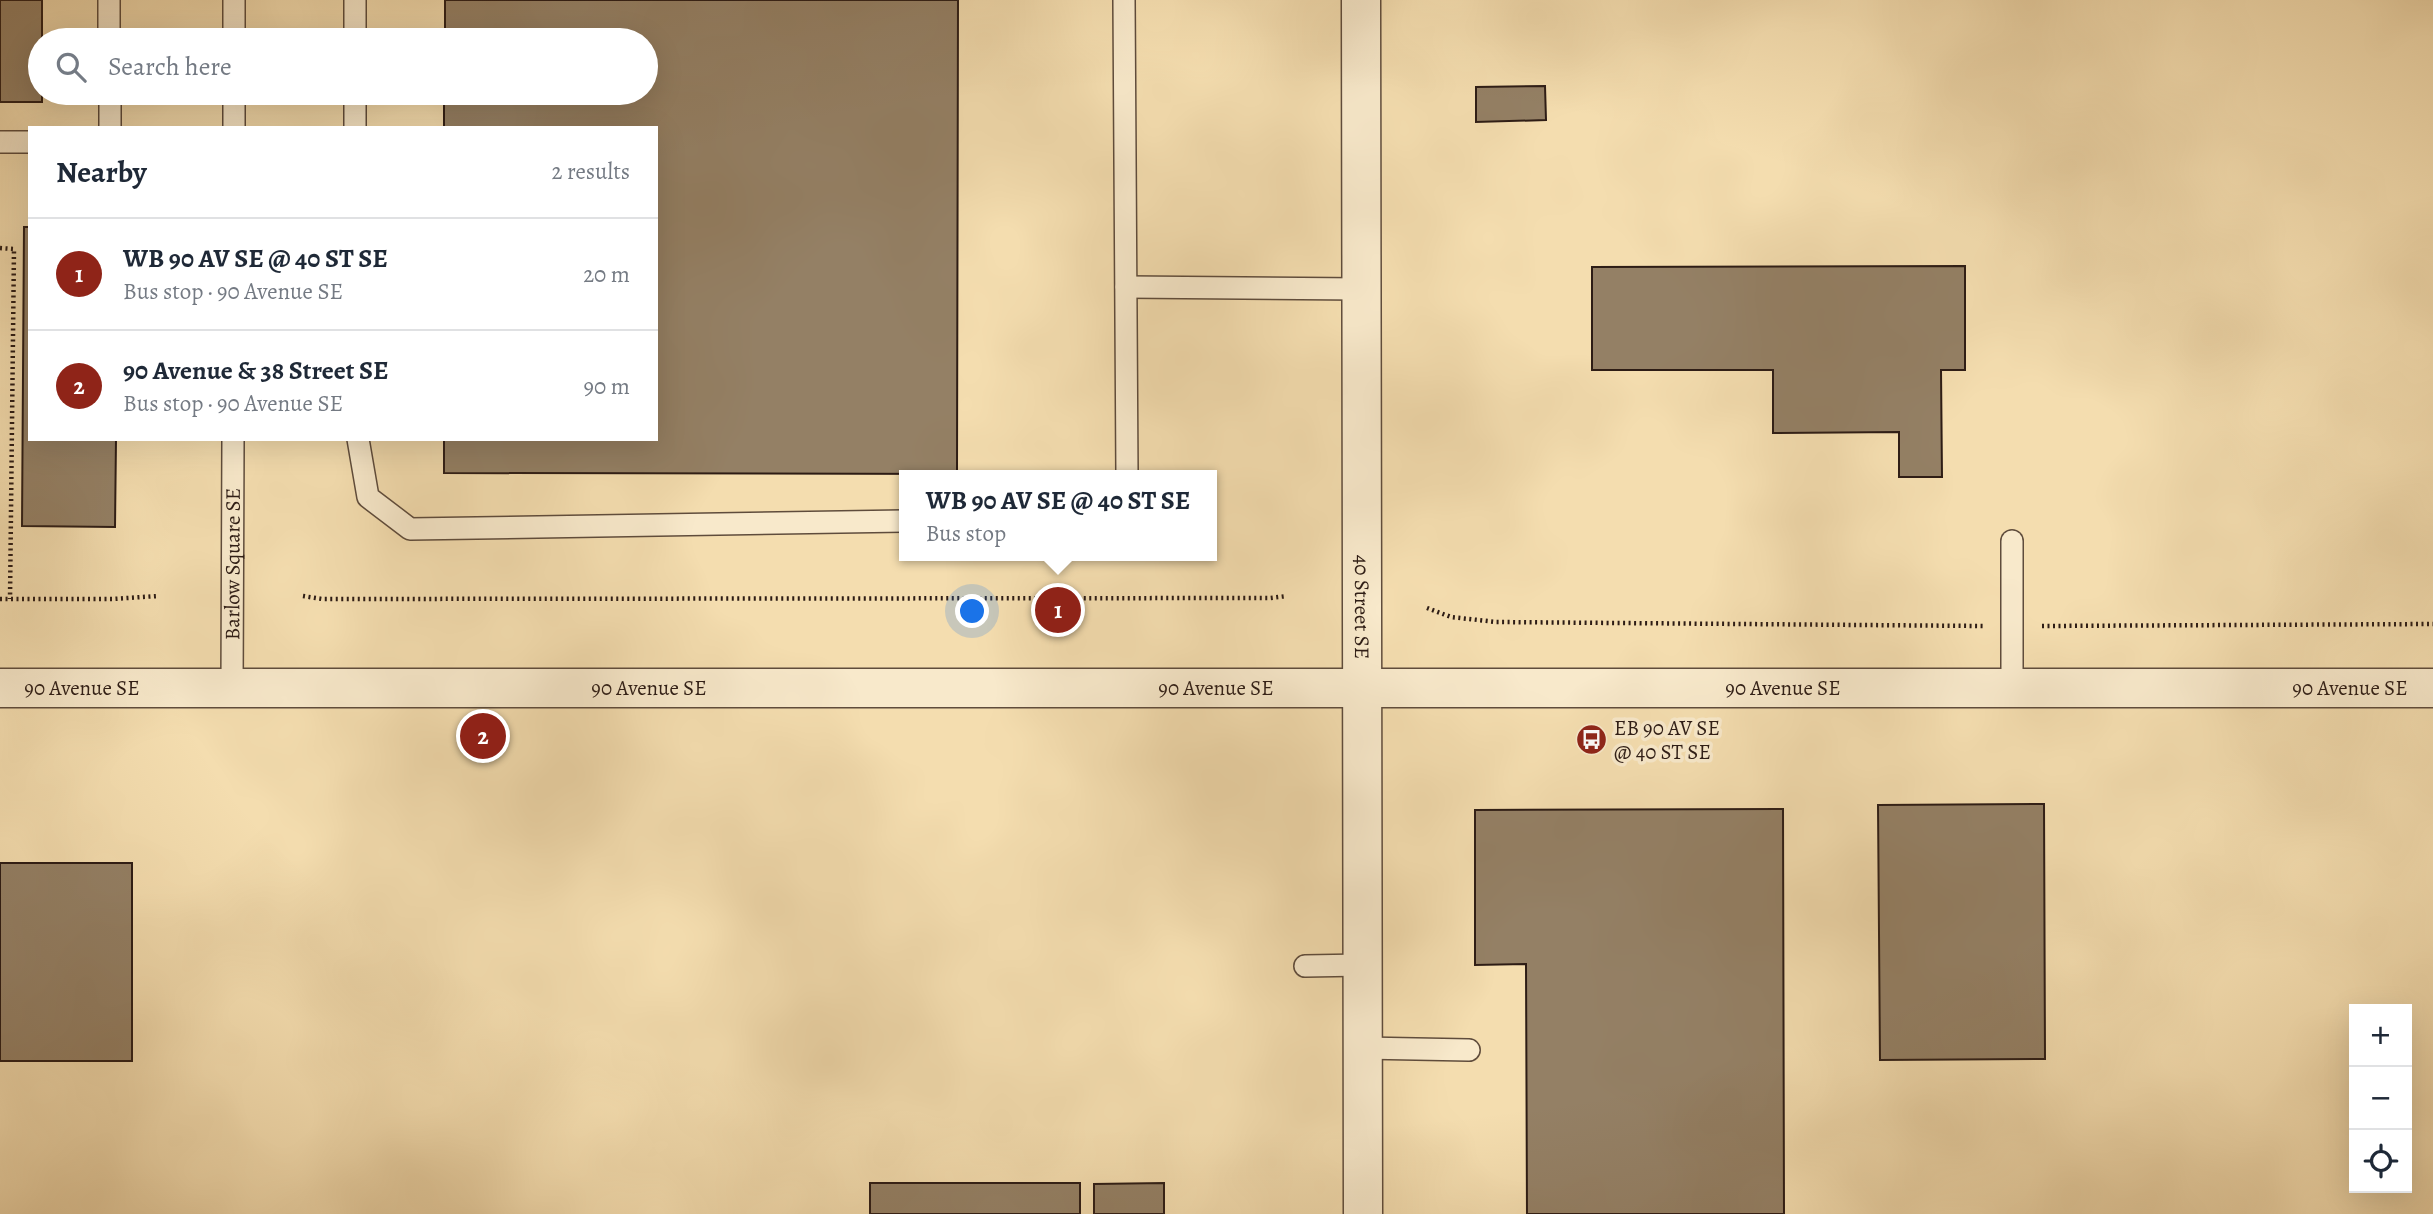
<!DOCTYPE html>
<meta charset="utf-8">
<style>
body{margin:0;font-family:Alegreya,serif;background:#f6f6f7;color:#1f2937}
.controls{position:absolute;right:21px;bottom:21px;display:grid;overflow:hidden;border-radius:0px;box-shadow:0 7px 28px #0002}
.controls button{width:63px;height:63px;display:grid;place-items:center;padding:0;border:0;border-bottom:2px solid #e0e1e3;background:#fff;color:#1f2937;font:35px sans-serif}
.you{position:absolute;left:973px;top:612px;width:24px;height:24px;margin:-18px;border:5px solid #fff;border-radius:50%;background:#1a73e8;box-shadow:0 0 0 10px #1a73e833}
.badge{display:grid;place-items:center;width:46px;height:46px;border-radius:50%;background:#8f2418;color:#fff;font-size:23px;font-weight:700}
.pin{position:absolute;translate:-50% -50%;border:4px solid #fff;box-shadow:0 2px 7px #0006}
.popup{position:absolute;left:899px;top:470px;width:318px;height:91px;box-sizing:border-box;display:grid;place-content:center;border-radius:0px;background:#fff;filter:drop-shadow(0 2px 5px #0005);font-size:23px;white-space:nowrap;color:#747a83}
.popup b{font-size:26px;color:#1f2937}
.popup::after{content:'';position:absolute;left:50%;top:100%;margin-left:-14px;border:14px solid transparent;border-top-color:#fff}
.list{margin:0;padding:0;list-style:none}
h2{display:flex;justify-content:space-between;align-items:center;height:91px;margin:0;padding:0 28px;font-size:30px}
h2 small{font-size:23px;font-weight:400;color:#747a83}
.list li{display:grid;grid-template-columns:46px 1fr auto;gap:21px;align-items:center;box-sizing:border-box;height:112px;padding:0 28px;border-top:2px solid #e0e1e3}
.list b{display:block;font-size:26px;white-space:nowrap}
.list p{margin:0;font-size:23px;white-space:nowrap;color:#747a83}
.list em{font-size:23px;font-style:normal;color:#747a83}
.icon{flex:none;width:38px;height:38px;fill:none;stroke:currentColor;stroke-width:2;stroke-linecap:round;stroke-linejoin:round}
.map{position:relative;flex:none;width:2433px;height:1214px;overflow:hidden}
.search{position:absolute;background:#fff;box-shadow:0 7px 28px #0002;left:28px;top:28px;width:630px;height:77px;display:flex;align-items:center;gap:18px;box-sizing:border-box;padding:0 24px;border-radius:38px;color:#747a83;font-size:26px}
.panel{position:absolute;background:#fff;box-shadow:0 7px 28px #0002;left:28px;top:126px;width:630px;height:315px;border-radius:0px}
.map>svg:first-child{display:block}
.building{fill:#948065;stroke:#2d1c15;stroke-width:2}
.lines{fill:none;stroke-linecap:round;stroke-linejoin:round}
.service-casing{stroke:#5f4c3c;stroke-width:24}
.minor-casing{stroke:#5f4c3c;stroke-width:41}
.tertiary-casing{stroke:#5f4c3c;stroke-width:41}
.path{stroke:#2d1c15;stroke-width:4.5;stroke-dasharray:2 3.5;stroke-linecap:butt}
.service{stroke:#f8e9cb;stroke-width:21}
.minor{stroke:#f8e9cb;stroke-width:38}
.tertiary{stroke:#f8e9cb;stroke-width:38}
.labels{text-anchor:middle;stroke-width:7;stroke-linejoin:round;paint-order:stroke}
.street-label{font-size:21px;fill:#2d1c15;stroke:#f8e9cb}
.poi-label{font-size:21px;fill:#2d1c15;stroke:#f8e9cb;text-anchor:start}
</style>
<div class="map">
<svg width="2433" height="1214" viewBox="0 0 2433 1214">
<rect width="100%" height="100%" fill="#f4ddaf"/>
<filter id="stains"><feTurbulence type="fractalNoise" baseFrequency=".00286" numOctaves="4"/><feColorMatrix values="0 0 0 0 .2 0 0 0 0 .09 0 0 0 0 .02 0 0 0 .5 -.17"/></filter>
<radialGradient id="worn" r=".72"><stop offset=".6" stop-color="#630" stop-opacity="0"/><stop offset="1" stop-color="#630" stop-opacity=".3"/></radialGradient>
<!-- building -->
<g class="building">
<rect x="0" y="0" width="42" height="102"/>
<polygon points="445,0 958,0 957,474 444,473 444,439 656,439 656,128 444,128 444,93 646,93 646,40 445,40"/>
<polygon points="1545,86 1546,120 1476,122 1476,87"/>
<polygon points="24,227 30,227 30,439 116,439 115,527 22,526"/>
<polygon points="1965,266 1965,370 1941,370 1942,477 1899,477 1899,432 1773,433 1773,370 1592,370 1592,267"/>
<polygon points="2044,804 2045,1059 1880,1060 1878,805"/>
<polygon points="1783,809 1784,1214 1527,1214 1526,964 1475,965 1475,810"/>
<rect x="0" y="863" width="132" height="198"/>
<rect x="870" y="1183" width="210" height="31"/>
<polygon points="1164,1183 1164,1214 1094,1214 1094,1184"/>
</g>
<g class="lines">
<defs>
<g id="service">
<polyline points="109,0 109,40"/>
<polyline points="1124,0 1127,475"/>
<polyline points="234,40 234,0"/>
<polyline points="355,40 355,0"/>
<polyline points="110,93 110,128"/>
<polyline points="234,128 234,93"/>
<polyline points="355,128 355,93"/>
<polyline points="0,142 30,142"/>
<polyline points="1126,287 1361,289"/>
<polyline points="358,439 368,497 410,529 904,521"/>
<polyline points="2012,688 2012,541"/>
<path id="s1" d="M232 690 233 439"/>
<polyline points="1305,966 1363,965"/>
<polyline points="1363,1048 1469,1050"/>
</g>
<g id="minor">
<path id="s2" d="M1361 0 1363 1214"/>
</g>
<g id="tertiary">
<path id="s3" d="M0 688H2433"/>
</g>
</defs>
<!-- service casing -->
<use href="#service" class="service-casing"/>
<!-- minor casing -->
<use href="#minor" class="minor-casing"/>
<!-- tertiary casing -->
<use href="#tertiary" class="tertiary-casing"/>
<!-- path -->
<g class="path">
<polyline points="0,248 14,249 10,599"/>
<polyline points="303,596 322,599 1270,598 1287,596"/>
<polyline points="0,599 112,599 158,596"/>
<polyline points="1427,608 1451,617 1496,622 1984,626"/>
<polyline points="2042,626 2433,624"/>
</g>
<!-- service -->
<use href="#service" class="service"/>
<!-- minor -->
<use href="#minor" class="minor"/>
<!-- tertiary -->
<use href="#tertiary" class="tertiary"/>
</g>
<!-- icons -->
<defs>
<symbol id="bus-disc" viewBox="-11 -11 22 22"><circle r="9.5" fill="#8f2418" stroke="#f8e9cb"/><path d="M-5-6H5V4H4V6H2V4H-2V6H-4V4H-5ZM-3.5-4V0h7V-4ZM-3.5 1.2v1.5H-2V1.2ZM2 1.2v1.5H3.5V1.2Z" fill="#fff"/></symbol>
</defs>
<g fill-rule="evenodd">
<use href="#bus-disc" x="1574" y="722" width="35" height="35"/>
</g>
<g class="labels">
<!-- street labels -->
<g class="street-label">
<text dy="7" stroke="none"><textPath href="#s1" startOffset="126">Barlow Square SE</textPath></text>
<text dy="7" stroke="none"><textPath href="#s2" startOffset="607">40 Street SE</textPath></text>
<text dy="7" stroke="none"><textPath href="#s3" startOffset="1216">90 Avenue SE</textPath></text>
<text dy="7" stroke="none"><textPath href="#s3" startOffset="1783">90 Avenue SE</textPath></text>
<text dy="7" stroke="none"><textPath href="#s3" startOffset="2350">90 Avenue SE</textPath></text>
<text dy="7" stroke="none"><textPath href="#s3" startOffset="82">90 Avenue SE</textPath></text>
<text dy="7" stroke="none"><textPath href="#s3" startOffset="649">90 Avenue SE</textPath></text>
</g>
<!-- poi labels -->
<g class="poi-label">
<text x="1614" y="735">EB 90 AV SE<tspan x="1614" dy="24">@ 40 ST SE</tspan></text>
</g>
</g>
<rect width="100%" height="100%" filter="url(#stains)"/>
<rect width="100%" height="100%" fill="url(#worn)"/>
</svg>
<div class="controls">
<button>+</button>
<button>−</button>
<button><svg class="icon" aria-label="locate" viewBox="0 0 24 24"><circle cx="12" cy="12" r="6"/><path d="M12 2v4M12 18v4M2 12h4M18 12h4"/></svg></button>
</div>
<div class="you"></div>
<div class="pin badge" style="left:1058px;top:610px">1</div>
<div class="popup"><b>WB 90 AV SE @ 40 ST SE</b>Bus stop</div>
<div class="pin badge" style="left:483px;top:736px">2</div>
<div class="search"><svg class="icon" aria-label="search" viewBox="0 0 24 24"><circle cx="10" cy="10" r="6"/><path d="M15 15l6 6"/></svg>Search here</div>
<section class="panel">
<h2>Nearby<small>2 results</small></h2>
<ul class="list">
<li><span class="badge">1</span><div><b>WB 90 AV SE @ 40 ST SE</b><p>Bus stop · 90 Avenue SE</p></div><em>20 m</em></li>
<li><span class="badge">2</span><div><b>90 Avenue &amp; 38 Street SE</b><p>Bus stop · 90 Avenue SE</p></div><em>90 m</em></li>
</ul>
</section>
</div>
